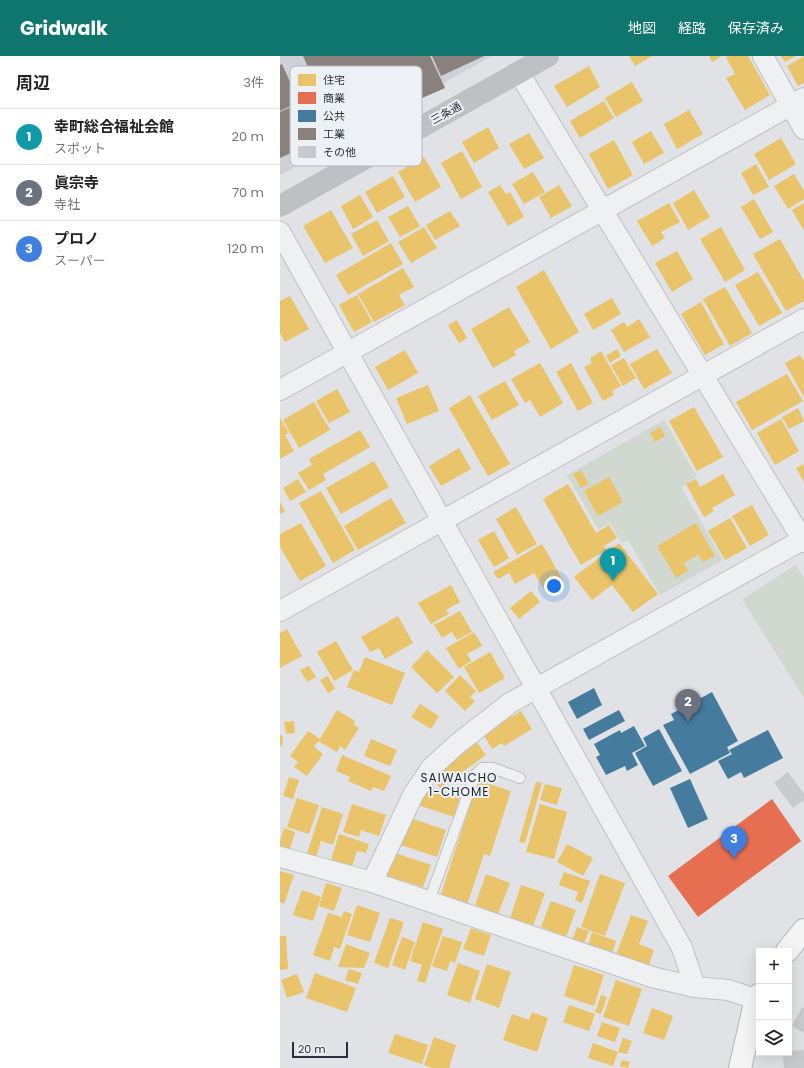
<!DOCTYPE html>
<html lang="ja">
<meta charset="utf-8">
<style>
body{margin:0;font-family:Poppins,"Noto Sans JP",sans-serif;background:#f6f6f6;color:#222}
.controls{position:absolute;right:12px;bottom:12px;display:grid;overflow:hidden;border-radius:0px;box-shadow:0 4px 16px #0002}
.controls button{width:36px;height:36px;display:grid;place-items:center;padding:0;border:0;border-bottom:1px solid #e0e0e0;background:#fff;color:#222;font:20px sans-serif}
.scale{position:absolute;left:12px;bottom:10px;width:56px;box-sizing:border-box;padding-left:4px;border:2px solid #28303d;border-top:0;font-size:11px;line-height:14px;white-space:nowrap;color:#28303d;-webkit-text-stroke:3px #edf0f4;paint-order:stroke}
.you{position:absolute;left:274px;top:530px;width:14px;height:14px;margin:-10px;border:3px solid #fff;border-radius:50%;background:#1a73e8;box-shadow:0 0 0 6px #1a73e833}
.badge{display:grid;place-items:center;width:26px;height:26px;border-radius:50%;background:#0f766e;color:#fff;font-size:13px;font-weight:700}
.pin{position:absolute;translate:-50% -33px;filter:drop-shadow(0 1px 2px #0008)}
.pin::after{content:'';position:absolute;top:21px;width:14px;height:12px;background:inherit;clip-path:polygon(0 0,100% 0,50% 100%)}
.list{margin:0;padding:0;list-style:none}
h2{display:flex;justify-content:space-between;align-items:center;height:52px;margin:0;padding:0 16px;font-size:17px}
h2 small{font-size:13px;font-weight:400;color:#767676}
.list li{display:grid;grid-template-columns:26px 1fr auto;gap:12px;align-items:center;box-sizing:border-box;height:56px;padding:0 16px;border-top:1px solid #e0e0e0}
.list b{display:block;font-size:15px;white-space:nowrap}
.list p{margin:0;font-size:13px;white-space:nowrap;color:#767676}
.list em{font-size:13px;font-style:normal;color:#767676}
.icon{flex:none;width:22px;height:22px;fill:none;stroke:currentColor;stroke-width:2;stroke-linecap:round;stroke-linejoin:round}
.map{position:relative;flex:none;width:524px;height:1012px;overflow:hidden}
header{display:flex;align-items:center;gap:24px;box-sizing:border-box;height:56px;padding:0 20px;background:#0f766e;color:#fff}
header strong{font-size:19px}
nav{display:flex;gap:22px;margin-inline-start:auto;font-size:14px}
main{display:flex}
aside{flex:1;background:#fff}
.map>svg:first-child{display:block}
.built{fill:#ced2d8}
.green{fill:#d1d8d0}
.homes{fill:#e9c46a}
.shops{fill:#e76f51}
.public{fill:#457b9d}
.industry{fill:#8a817c}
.building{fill:#c8cacd}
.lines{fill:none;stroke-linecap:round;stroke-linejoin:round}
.lane-casing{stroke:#bec0c3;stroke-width:12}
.street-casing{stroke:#bec0c3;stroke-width:22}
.highway-casing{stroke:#b2b5ba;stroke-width:24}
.lane{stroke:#eff0f1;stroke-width:10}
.street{stroke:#eff0f1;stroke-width:20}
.secondary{stroke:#bec0c4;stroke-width:22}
.highway{stroke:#f4f4f5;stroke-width:22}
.labels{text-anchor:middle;stroke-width:4;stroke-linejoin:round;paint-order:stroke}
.street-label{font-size:11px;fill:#28303d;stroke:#edf0f4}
.neighbourhood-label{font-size:12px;letter-spacing:1px;fill:#1a212d;stroke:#edf0f4}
.key{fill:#edf0f4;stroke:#b2b6bd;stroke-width:1}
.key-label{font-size:11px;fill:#28303d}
</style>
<header>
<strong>Gridwalk</strong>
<nav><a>地図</a><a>経路</a><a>保存済み</a></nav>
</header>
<main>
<aside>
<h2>周辺<small>3件</small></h2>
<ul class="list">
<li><span class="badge" style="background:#0f9aa8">1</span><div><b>幸町総合福祉会館</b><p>スポット</p></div><em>20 m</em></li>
<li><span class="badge" style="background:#6b7280">2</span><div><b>眞宗寺</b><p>寺社</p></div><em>70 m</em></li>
<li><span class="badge" style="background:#3f7fe0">3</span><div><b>プロノ</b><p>スーパー</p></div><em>120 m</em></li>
</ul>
</aside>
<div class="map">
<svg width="524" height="1012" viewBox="0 0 524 1012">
<rect width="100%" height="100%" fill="#e0e2e5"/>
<!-- built -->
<polygon class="built" points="0,0 212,0 0,119"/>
<!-- green -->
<g class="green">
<polygon points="384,364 417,421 401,431 443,504 380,539 348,484 342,487 330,467 318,473 287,419"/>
<polygon points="516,509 524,522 524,642 462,543"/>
</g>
<!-- homes -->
<g class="homes">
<polygon points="349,0 372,0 355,10"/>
<polygon points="429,0 442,0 432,6"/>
<polygon points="448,0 468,0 490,39 465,54 446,22 455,18 446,1"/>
<polygon points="501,0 516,0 505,6"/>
<polygon points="524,0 524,27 518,30 507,10"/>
<polygon points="309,10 320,31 287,51 274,30"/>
<polygon points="352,26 363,45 336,61 325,42"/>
<polygon points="324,45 334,62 300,82 290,65"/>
<polygon points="409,54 423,78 397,93 384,68"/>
<polygon points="208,71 219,92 194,107 182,86"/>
<polygon points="371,75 384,97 364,108 352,86"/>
<polygon points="249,77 264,102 244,113 229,88"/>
<polygon points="501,82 516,108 489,124 474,98"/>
<polygon points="334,84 353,119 328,133 309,98"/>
<polygon points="182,95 202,131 181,143 161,107"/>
<polygon points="144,101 161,131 135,146 118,116"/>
<polygon points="476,108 489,131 473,139 461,117"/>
<polygon points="253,116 265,136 244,148 232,128"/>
<polygon points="514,118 524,135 524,143 508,153 494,130"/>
<polygon points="113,120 125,141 97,157 85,136"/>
<polygon points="220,129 226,138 230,136 244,161 228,170 208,136"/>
<polygon points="279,129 292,150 271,162 259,141"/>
<polygon points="414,134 430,161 408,174 393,147"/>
<polygon points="80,139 93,161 73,173 61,150"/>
<polygon points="474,143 493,176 480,183 461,151"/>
<polygon points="389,147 400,166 381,176 385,182 372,190 357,165"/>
<polygon points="524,147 524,175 512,154"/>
<polygon points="128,150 140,170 120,181 108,161"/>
<polygon points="51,154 73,192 45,207 23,170"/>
<polygon points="170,155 180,170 155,184 146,169"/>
<polygon points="97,164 109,185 83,200 71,178"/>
<polygon points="144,171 157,192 131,207 118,186"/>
<polygon points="441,171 465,214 445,226 420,183"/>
<polygon points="500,183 524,225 524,245 506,255 473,198"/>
<polygon points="111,187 123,208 68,239 56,219"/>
<polygon points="397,195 413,223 392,236 375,207"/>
<polygon points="123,212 134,231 119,239 125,249 94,266 78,238"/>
<polygon points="264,214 299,276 271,293 236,231"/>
<polygon points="478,216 502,257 479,270 455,229"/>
<polygon points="445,231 472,277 450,290 423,243"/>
<polygon points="77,239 92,266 74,276 59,249"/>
<polygon points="10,240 29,273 5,286 0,277 0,245"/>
<polygon points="332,242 341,258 313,274 304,258"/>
<polygon points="421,246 444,288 425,299 401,258"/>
<polygon points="229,251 250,286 234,295 236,299 213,312 191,273"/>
<polygon points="359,263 370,281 344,296 331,274 344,266 347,271"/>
<polygon points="177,264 187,282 179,287 168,269"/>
<polygon points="337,293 341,300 330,307 326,300"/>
<polygon points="377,293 392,317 364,333 350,308"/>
<polygon points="125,294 138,317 108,334 95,311"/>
<polygon points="321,295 341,330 332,335 334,339 323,345 304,311 312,307 310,302"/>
<polygon points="520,299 524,305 524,341 505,307"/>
<polygon points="344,302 356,322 343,330 331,309"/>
<polygon points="260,307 283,347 260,361 250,344 245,347 231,323"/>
<polygon points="291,307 313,347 298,355 276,316"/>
<polygon points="507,318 523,345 472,374 456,346"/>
<polygon points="225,325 239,349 212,364 198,340"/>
<polygon points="148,329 159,355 127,368 116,342"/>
<polygon points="57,333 70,356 49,367 36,345"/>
<polygon points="190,339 230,408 208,420 169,352"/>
<polygon points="34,346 50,374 19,392 3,364"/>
<polygon points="414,351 443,401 417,415 389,365"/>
<polygon points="518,352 524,365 509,373 502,361"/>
<polygon points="0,362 9,377 5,379 14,395 0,403"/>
<polygon points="501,363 519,395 495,409 477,377"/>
<polygon points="380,371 385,380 375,386 370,377"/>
<polygon points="80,374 90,391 43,418 46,424 29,434 18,417 32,409 29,403"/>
<polygon points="179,392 191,413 161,430 149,410"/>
<polygon points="94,405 109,431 61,458 46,432"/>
<polygon points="524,408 524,426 516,412"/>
<polygon points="301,414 309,428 301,432 293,418"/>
<polygon points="443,418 455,439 432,452 434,455 424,461 406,428 416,423 420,431"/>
<polygon points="329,421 343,446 318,460 304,435"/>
<polygon points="18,423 26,436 10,445 3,432"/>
<polygon points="288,428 316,477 329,469 337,482 324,490 326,494 301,509 263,443"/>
<polygon points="41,435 75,494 53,507 19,447"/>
<polygon points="111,442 126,467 78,494 64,470"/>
<polygon points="0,446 5,455 0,458"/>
<polygon points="472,449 489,479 470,490 452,460"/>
<polygon points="236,451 257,488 237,499 216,463"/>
<polygon points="450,462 467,492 445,504 428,475"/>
<polygon points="21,467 46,510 20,525 0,491 0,478"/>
<polygon points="416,467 435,500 423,506 418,499 404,507 408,515 396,522 377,490"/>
<polygon points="214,475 229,502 214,511 198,484"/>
<polygon points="339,487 378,538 353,556 332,529 312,544 294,521"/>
<polygon points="262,488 284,526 266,537 254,517 235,528 229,517 218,523 213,516"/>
<polygon points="171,529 180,546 166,554 169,558 151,568 138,547"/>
<polygon points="251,535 260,546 239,563 230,552"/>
<polygon points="180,555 192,576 177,584 172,576 162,582 154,569"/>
<polygon points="118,560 133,587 105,603 99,592 90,596 81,581"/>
<polygon points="7,573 22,600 0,612 0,577"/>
<polygon points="194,576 202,590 187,598 191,605 179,613 166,592"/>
<polygon points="56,585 73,614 54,625 37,596"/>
<polygon points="147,594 174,621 157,637 131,611"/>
<polygon points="210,596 225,622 199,637 184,611"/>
<polygon points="85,601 125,617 112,649 67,631 74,614 79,616"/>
<polygon points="29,610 36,621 27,626 20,614"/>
<polygon points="180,619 196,635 190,641 195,645 185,655 165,635"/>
<polygon points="48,620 55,633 48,637 40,624"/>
<polygon points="140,648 159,660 151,673 131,661"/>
<polygon points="57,654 75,665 73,668 79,672 65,694 60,690 57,696 38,685 34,691 43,698 27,720 14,711 18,706 10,700 28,675 40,683"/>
<polygon points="241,655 252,673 224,690 222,687 212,693 203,678"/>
<polygon points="14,665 15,677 6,678 4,666"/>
<polygon points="0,679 3,680 2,690 0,690"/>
<polygon points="91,683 117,694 110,710 84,700"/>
<polygon points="196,685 206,699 160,732 150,718"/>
<polygon points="62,699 111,720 104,735 93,731 91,735 68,725 70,721 56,715"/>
<polygon points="9,721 19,724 13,743 3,740"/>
<polygon points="198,724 231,735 210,800 204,798 187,849 160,841"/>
<polygon points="256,726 262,727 245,787 239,786"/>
<polygon points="265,728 282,732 277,749 260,744"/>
<polygon points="145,730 180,741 174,761 138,749"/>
<polygon points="17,742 39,749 29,778 7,771"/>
<polygon points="72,748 106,759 99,780 81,774 79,781 63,776"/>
<polygon points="260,748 287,756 274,803 246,796"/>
<polygon points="42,751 63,758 53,789 41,785 36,801 27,798"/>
<polygon points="130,762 166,774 157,801 121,789"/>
<polygon points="4,772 15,776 10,793 0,790 0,785"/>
<polygon points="59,778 89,788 86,797 77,795 72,811 51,804"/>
<polygon points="287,788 313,802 303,820 277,806"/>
<polygon points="115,797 151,809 143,831 107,820"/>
<polygon points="0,815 14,819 4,848 0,846"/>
<polygon points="284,816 310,825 302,847 295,844 298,836 279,829"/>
<polygon points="206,818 230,827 218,858 195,849"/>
<polygon points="320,818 345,827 325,880 301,871"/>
<polygon points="46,827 62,832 54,855 39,850"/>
<polygon points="241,829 265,837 253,870 230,863"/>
<polygon points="22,834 41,841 33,865 13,859"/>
<polygon points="271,845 296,854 286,881 261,871"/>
<polygon points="77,849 100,857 90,886 67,879"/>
<polygon points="64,855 72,858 60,893 54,891 50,905 33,899 48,857 62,861"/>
<polygon points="351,859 368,865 359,888 374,894 368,911 336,899"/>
<polygon points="110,862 124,866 108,912 94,907"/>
<polygon points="143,866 163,873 145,927 137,925 142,909 130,905"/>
<polygon points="297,871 309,875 304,888 292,884"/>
<polygon points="191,872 211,879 204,900 183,893"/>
<polygon points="312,876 336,885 332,898 308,889"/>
<polygon points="0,880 6,880 8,913 0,914"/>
<polygon points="163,880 182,886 175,907 170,905 167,915 152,910"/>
<polygon points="122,881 135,886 125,914 112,909"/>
<polygon points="66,888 90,897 84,912 58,911"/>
<polygon points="178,907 200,915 190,947 167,939"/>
<polygon points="207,908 231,916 219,952 195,943"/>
<polygon points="294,909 324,919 314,950 284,940"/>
<polygon points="69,913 82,917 78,928 65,924"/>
<polygon points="35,917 76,932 67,956 26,942"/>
<polygon points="17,918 24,936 7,942 1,924"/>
<polygon points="336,924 362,933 349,970 323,961"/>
<polygon points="321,939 327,941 321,958 315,956"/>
<polygon points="289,949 315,958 309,975 283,966"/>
<polygon points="372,952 393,960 384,984 363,977"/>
<polygon points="252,956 268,962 257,996 223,984 232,958 249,964"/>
<polygon points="322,966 340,972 335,986 317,980"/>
<polygon points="115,978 148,989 142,1008 108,997"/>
<polygon points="154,981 176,989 169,1012 152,1012 144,1009"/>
<polygon points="343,982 352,985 347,998 338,996"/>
<polygon points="313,987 338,996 333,1010 308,1002"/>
<polygon points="342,1004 350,1006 348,1012 340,1010"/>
</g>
<!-- shops -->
<polygon class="shops" points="492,743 521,785 418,861 388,820"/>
<!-- public -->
<g class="public">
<polygon points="314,632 322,649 297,663 288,646"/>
<polygon points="432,636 458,685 447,691 450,697 410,718 383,669 394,664 391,658"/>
<polygon points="339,654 345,665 309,684 303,673"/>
<polygon points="354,670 365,690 352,697 358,709 347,715 345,710 326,719 316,701 320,699 314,688 340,674 341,677"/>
<polygon points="379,673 402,715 373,730 355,697 367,690 363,682"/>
<polygon points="488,674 503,702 464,722 461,716 448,723 438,705 452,698 449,694"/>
<polygon points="410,723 428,763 408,772 390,732"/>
</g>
<!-- industry -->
<g class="industry">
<polygon points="23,0 150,0 165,32 58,79"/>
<polygon points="152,0 204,0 161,20"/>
<polygon points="2,8 19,46 0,55 0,9"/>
<polygon points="20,47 37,85 0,102 0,56"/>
</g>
<!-- building -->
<g class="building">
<polygon points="508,716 524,738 524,744 513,752 494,727"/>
<polygon points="522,951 524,952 524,977 512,970"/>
<polygon points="524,994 524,1012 504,1012 503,997 509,997 509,995"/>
</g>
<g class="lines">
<defs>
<polyline id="lane" points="149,845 195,719 202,712 213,712 240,722"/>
<g id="street">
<polyline points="483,0 524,73"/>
<polyline points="239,17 524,486"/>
<polyline points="0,176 402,892 415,931 448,934 476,943"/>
<polyline points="0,334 524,42"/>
<polyline points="0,555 524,263"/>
<polyline points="0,801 92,826 372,921 415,931"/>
<polyline points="92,826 133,739 151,712 176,689 230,647 524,483"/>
</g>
<g id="highway">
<polyline points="507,895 524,874"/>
<polyline points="460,1012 476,943 479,939"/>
</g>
</defs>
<!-- lane casing -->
<use href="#lane" class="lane-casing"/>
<!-- street casing -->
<use href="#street" class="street-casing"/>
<!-- highway casing -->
<use href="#highway" class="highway-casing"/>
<!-- lane -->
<use href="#lane" class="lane"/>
<!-- street -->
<use href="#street" class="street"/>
<!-- secondary -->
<polyline class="secondary" points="0,150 268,0"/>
<!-- highway -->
<use href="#highway" class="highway"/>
</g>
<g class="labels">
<!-- street labels -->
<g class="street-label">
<text transform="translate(166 57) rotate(-29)" y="4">三条通</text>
</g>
<!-- neighbourhood labels -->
<g class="neighbourhood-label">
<text x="179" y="726">SAIWAICHO<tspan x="179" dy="14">1-CHOME</tspan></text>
</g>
</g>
<!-- legend -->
<rect x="10" y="10" width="132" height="100" rx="6" class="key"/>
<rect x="18" y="18" width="18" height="12" fill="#e9c46a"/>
<rect x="18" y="36" width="18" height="12" fill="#e76f51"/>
<rect x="18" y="54" width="18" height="12" fill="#457b9d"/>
<rect x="18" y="72" width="18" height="12" fill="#8a817c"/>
<rect x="18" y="90" width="18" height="12" fill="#c8cacd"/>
<g class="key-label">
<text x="43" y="28">住宅</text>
<text x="43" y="46">商業</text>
<text x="43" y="64">公共</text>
<text x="43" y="82">工業</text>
<text x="43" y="100">その他</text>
</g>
</svg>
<div class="controls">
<button>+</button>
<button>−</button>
<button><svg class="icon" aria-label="layers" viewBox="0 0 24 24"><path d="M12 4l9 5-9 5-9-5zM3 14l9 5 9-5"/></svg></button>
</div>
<div class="scale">20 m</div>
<div class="you"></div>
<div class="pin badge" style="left:333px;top:525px;background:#0f9aa8">1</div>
<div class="pin badge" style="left:408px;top:666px;background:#6b7280">2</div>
<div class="pin badge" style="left:454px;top:803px;background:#3f7fe0">3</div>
</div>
</main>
